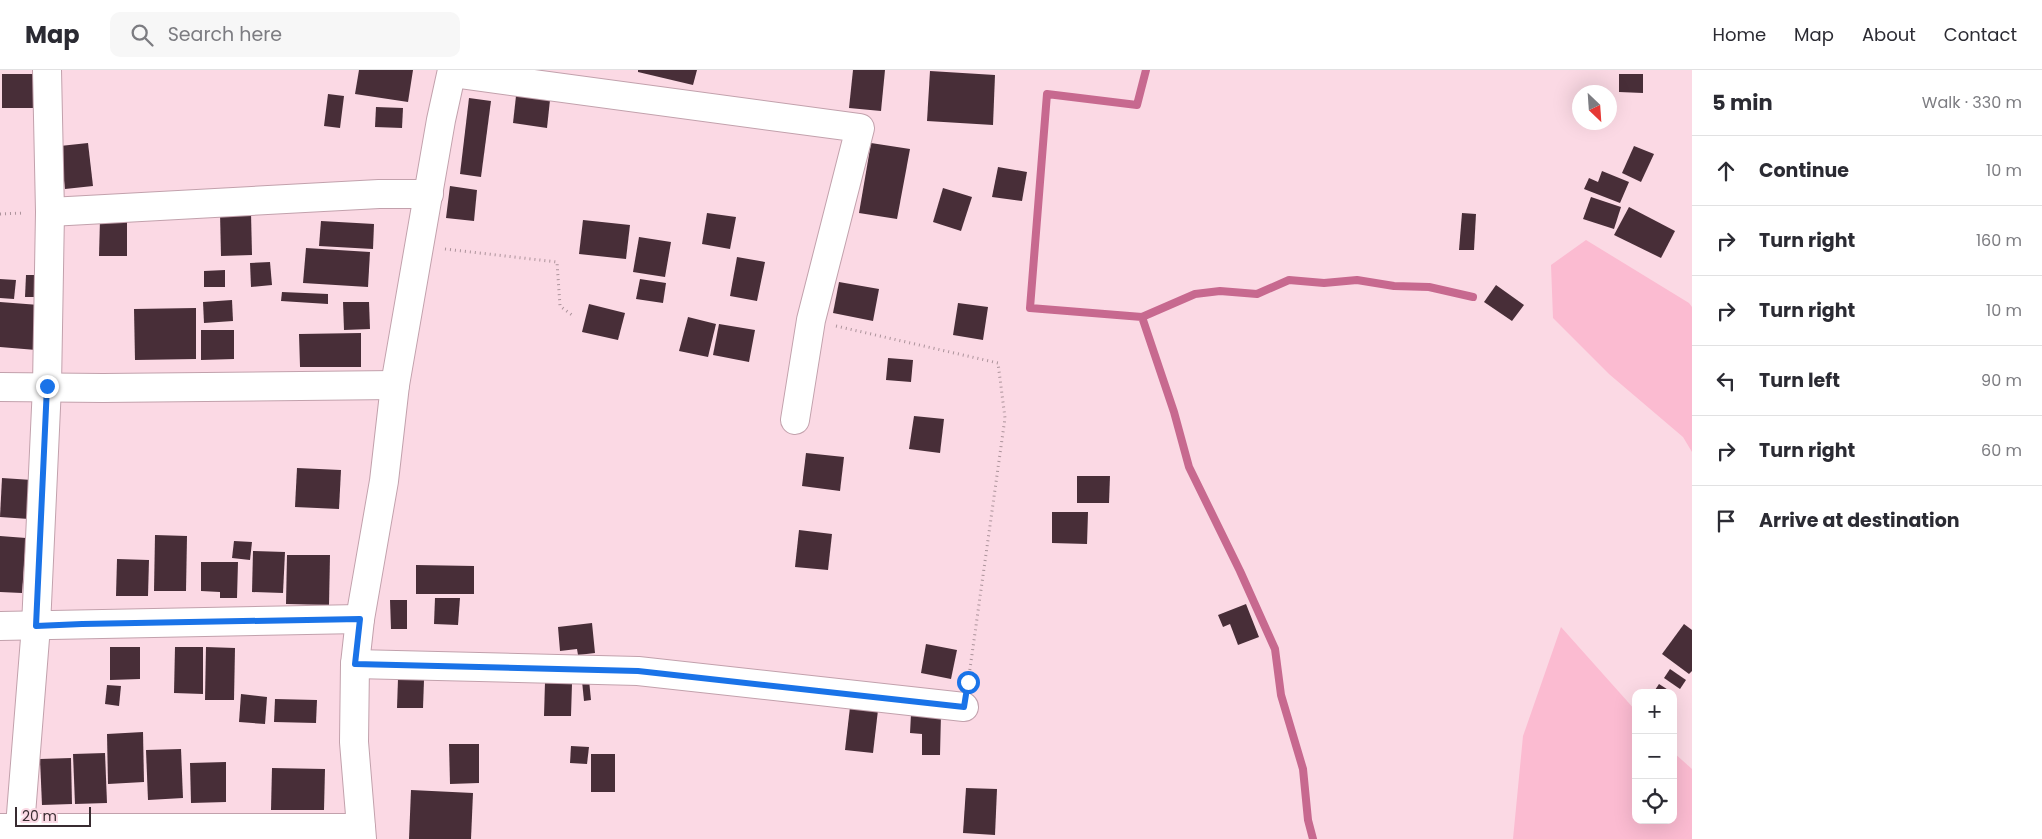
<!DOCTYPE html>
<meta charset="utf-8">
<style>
body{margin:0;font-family:Poppins,sans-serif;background:#f7f7f7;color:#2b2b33}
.controls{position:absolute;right:15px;bottom:15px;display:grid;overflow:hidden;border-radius:10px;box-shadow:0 5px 20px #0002}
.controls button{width:45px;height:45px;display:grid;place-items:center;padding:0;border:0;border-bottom:1px solid #e1e1e2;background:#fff;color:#2b2b33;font:25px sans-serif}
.compass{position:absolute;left:1572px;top:15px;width:45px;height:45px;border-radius:50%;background:#fff;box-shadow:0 5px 20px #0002;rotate:155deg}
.scale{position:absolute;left:15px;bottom:12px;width:76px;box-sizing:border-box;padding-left:5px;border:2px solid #382b30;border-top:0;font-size:14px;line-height:18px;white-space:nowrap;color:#382b30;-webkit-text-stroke:4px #fbd9e4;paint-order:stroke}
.stop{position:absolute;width:15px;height:15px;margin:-11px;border:4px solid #1a73e8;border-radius:50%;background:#fff}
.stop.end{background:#1a73e8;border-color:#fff;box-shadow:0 1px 5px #0008}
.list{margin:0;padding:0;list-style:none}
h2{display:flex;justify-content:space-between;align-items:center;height:65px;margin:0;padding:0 20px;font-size:21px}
h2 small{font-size:16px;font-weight:400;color:#7c7c81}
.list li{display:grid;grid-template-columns:32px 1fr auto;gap:15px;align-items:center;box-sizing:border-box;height:70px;padding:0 20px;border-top:1px solid #e1e1e2}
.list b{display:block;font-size:19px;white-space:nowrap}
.list em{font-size:16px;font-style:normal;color:#7c7c81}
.icon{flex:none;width:28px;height:28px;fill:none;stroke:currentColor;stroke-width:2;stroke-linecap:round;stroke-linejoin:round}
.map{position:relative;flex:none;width:1692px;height:769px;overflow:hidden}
header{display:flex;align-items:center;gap:30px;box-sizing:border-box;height:70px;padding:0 25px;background:#fff;border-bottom:1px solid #e1e1e2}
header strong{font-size:24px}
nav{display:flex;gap:28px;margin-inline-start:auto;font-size:18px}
.search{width:350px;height:45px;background:#f7f7f7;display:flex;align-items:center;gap:12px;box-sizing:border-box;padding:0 18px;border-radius:10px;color:#7c7c81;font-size:19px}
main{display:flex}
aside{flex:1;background:#fff}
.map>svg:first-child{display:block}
.green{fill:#fbbbd1}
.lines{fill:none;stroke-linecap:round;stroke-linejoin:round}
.stream{stroke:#c7698f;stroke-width:8}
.building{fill:#482e38}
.minor-casing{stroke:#c2a1ac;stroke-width:30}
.path{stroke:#ac939b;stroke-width:3;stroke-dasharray:1 4;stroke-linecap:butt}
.minor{stroke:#fff;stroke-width:28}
.route{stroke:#1a73e8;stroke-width:6}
</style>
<header>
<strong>Map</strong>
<div class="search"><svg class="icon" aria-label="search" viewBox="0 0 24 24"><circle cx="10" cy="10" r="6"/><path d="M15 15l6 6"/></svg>Search here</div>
<nav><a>Home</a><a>Map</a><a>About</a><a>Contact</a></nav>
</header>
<main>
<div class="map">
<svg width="1692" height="769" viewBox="0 0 1692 769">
<rect width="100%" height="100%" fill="#fbd9e4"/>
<!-- green -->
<g class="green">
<polygon points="1586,170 1689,233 1692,237 1692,382 1683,367 1609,304 1553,248 1551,195"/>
<polygon points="1561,557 1636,641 1636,750 1673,750 1673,682 1692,699 1692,769 1513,769 1523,666"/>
</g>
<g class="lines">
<!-- stream -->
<g class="stream">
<polyline points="1146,0 1137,35 1047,24 1030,238 1142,247 1174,342 1189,397 1240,501 1275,579 1281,625 1303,699 1308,750 1313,769"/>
<polyline points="1142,247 1195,224 1220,221 1257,224 1289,210 1324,213 1357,210 1394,216 1429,217 1473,227"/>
</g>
</g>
<!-- building -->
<g class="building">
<polygon points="359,0 413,0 408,32 355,24"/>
<polygon points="638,0 697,0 693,15 638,2"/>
<polygon points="853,0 885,0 881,41 849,38"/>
<polygon points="930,1 995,5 993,55 927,51"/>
<rect x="2" y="4" width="35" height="34"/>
<polygon points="1619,4 1643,4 1643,23 1619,22"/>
<polygon points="328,24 344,26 340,58 324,56"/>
<polygon points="516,26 550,30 547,58 513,53"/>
<polygon points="469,28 491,31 481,107 460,104"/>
<polygon points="376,37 403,38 402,58 375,57"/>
<polygon points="88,73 93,116 65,119 60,76"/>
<polygon points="871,73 910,79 897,149 859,143"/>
<polygon points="1634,76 1654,84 1641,112 1622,103"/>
<polygon points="998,97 1027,102 1022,131 992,127"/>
<polygon points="1602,101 1629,112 1620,133 1584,119 1589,108 1598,112"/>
<polygon points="450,116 477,120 474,151 446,148"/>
<polygon points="943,118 972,127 961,161 933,152"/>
<polygon points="1591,127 1621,137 1614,159 1583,149"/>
<polygon points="1629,137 1675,161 1661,188 1614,165"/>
<polygon points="220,143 251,143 252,185 221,186"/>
<polygon points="707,143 736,147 730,179 702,174"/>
<polygon points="1462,143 1476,144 1474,180 1459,180"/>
<polygon points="100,149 127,149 127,186 99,186"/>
<polygon points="583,150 630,155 626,189 579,184"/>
<polygon points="321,151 374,154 373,179 319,176"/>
<polygon points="639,167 671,172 665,207 633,202"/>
<polygon points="306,178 370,182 368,217 303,213"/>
<polygon points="737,187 765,192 757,231 730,226"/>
<polygon points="270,192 272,215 251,217 250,193"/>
<polygon points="225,200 225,217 204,217 204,201"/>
<polygon points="26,205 40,205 39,227 25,227"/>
<polygon points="0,209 16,210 14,229 0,228"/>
<polygon points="640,209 666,213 663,233 636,229"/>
<polygon points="839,212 879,219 873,251 833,243"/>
<polygon points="1496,215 1524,235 1512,251 1484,232"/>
<polygon points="282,222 328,224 328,234 281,231"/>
<polygon points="232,230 233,251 204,253 203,232"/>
<polygon points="0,232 39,235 36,280 0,277"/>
<polygon points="343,232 369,232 370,259 344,260"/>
<polygon points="958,233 988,237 983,270 953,265"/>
<polygon points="589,234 625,243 618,270 582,262"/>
<polygon points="196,238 196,289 135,290 134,239"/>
<polygon points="688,247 716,254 708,287 679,281"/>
<polygon points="719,254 755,260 749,292 713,285"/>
<polygon points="201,260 234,260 234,289 201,290"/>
<polygon points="361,263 361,297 300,297 299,264"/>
<polygon points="888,288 913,290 911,312 886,310"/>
<polygon points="914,346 944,349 940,383 909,379"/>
<polygon points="806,383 844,387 840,421 802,416"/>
<polygon points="297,398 341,400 339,439 295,437"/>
<polygon points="1077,406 1110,406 1109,433 1077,433"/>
<polygon points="2,408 32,410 29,449 0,447"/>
<polygon points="1052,442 1088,442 1087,474 1052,473"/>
<polygon points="799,460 832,464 828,500 795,497"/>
<polygon points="155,465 187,466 186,521 154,521"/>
<polygon points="0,466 26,468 22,523 0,522"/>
<polygon points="234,471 252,472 250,490 232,488"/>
<polygon points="253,481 285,482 283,523 252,522"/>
<polygon points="287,485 330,485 329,535 286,534"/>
<polygon points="117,489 149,490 148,526 116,526"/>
<polygon points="201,492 238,492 237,528 220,528 220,522 201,521"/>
<polygon points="416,495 474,496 474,524 416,524"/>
<polygon points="435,528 460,528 458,555 434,554"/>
<polygon points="390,530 407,530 407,559 391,559"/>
<polygon points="1246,534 1259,567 1238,575 1230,554 1223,557 1218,545"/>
<polygon points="592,553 595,583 578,585 577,579 560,581 558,557"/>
<polygon points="1684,554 1692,560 1692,601 1689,604 1662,584"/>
<polygon points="926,574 957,580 951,609 921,603"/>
<polygon points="110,577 140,577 140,609 110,610"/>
<polygon points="175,577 203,577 203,624 174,623"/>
<polygon points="206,577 235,578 234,630 205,630"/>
<polygon points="1670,599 1686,610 1680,619 1664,608"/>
<polygon points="398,609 424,610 423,638 397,638"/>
<polygon points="589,610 591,630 584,631 582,611"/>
<polygon points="545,612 572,613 571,646 544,646"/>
<polygon points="1659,614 1673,623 1653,623"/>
<polygon points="107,615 121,616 119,636 105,634"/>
<polygon points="241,624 267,627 265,654 239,652"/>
<polygon points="275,629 317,630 316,653 274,652"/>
<polygon points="850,637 878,640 873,683 845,680"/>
<polygon points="911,644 941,644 940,685 922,685 922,664 910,663"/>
<polygon points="143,662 144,712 108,714 107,664"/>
<polygon points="449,674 479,674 479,713 450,714"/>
<polygon points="571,676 589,677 587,694 570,693"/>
<polygon points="181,679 183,728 148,730 146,680"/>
<polygon points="105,683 107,733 75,734 73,684"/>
<rect x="591" y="684" width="24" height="38"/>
<polygon points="71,688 72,734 42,735 40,689"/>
<polygon points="226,692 226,732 191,733 190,693"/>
<polygon points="272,698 325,699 324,740 271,740"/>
<polygon points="966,718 997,719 995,765 963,763"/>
<polygon points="411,720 473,723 471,769 409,769"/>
</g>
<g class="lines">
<defs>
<g id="minor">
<polyline points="452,3 860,58 811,250 795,350"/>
<polyline points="50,142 379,124 429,124"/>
<polyline points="0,317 103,318 395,315"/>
<polyline points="0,556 360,549"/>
<polyline points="355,594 638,601 964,637"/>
<polyline points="0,758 361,758"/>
<polyline points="19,769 36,556 47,316 50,142 47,0"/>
<polyline points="362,769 354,672 355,594 360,549 384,411 395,315 441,50 452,0"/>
</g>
</defs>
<!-- minor casing -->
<use href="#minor" class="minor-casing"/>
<!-- path -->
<g class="path">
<polyline points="0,144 24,143"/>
<polyline points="445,179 557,192 560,236 572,245"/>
<polyline points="836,256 998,293 1005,348 968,613"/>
</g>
<!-- minor -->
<use href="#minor" class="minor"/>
</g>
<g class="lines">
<!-- route -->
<polyline class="route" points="47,316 36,556 82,554 360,549 355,594 638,601 964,637 968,612"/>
</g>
</svg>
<div class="controls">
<button>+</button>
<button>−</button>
<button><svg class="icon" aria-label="locate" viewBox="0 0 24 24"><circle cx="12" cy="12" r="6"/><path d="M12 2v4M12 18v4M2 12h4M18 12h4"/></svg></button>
</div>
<svg class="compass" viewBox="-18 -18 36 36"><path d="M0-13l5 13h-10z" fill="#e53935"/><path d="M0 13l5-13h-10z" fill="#7c7c81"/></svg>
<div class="scale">20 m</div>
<div class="stop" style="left:968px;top:612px"></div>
<div class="stop end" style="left:47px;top:316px"></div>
</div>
<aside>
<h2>5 min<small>Walk · 330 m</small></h2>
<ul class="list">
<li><svg class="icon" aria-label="ahead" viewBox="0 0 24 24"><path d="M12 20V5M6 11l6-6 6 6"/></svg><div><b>Continue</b></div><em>10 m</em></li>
<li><svg class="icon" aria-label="right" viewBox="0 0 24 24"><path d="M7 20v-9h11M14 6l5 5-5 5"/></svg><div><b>Turn right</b></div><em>160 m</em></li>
<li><svg class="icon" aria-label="right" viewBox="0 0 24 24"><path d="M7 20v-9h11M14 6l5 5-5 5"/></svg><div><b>Turn right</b></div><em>10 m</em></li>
<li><svg class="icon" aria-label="left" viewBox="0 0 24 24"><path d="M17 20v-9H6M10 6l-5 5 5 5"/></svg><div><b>Turn left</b></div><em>90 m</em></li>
<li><svg class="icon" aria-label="right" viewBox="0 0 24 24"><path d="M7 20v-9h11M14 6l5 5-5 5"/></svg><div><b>Turn right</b></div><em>60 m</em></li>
<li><svg class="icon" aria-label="arrive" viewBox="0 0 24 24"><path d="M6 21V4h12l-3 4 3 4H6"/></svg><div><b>Arrive at destination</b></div></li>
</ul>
</aside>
</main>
